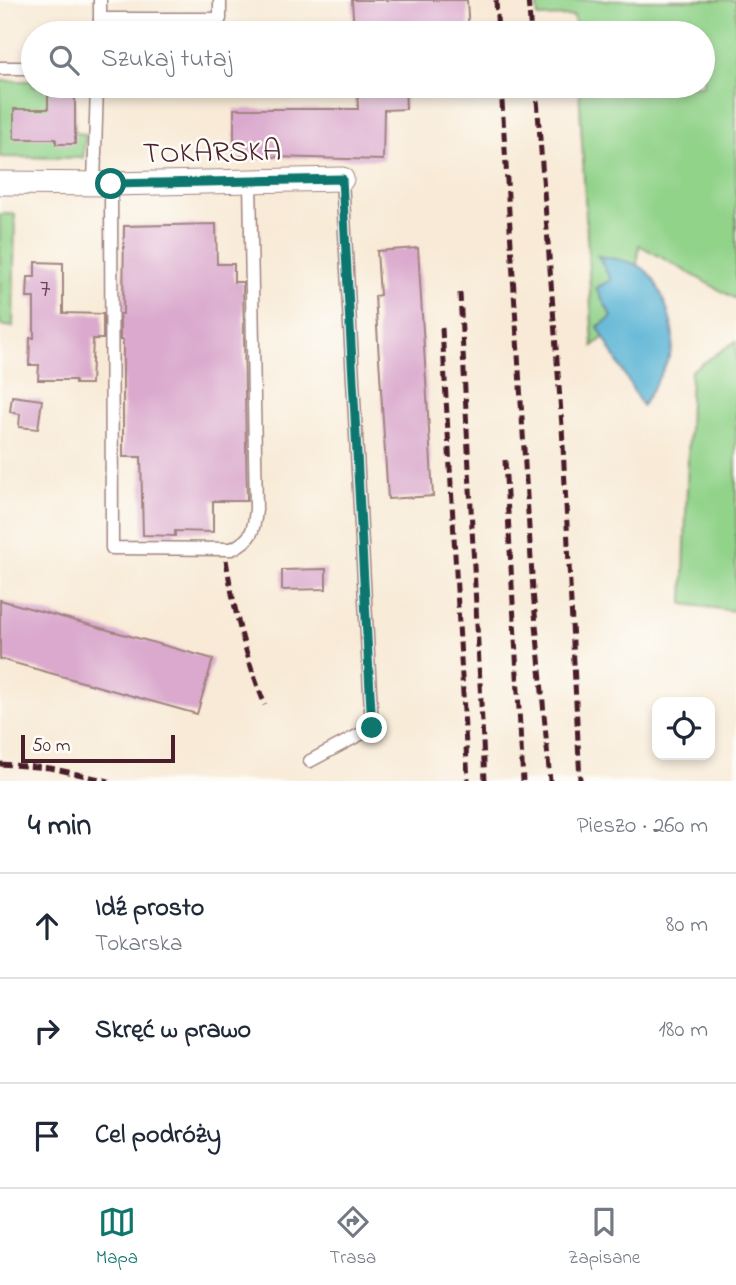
<!DOCTYPE html>
<html lang="pl">
<meta charset="utf-8">
<style>
body{margin:0;font-family:"Indie Flower",sans-serif;background:#f2f2f3;color:#1f2937}
.controls{position:absolute;right:21px;bottom:21px;display:grid;overflow:hidden;border-radius:14px;box-shadow:0 4px 10px #0003}
.controls button{width:63px;height:63px;display:grid;place-items:center;padding:0;border:0;border-bottom:2px solid #e0e1e3;background:#fff;color:#1f2937;font:35px sans-serif}
.scale{position:absolute;left:21px;bottom:18px;width:154px;box-sizing:border-box;padding-left:7px;border:4px solid #4a1f2b;border-top:0;font-size:19px;line-height:24px;white-space:nowrap;color:#4a1f2b;-webkit-text-stroke:5px #fdfcf7;paint-order:stroke}
.stop{position:absolute;width:21px;height:21px;margin:-16px;border:5px solid #0f766e;border-radius:50%;background:#fff}
.stop.end{background:#0f766e;border-color:#fff;box-shadow:0 2px 7px #0008}
.list{margin:0;padding:0;list-style:none}
h2{display:flex;justify-content:space-between;align-items:center;height:91px;margin:0;padding:0 28px;font-size:30px}
h2 small{font-size:23px;font-weight:400;color:#747a83}
.list li{display:grid;grid-template-columns:46px 1fr auto;gap:21px;align-items:center;box-sizing:border-box;height:105px;padding:0 28px;border-top:2px solid #e0e1e3}
.list b{display:block;font-size:26px;white-space:nowrap}
.list p{margin:0;font-size:23px;white-space:nowrap;color:#747a83}
.list em{font-size:23px;font-style:normal;color:#747a83}
.icon{flex:none;width:38px;height:38px;fill:none;stroke:currentColor;stroke-width:2;stroke-linecap:round;stroke-linejoin:round}
.map{position:relative;flex:none;width:736px;height:781px;overflow:hidden}
.search{position:absolute;background:#fff;box-shadow:0 4px 10px #0003;left:21px;right:21px;top:21px;height:77px;display:flex;align-items:center;gap:18px;box-sizing:border-box;padding:0 24px;border-radius:38px;color:#747a83;font-size:26px}
.sheet{height:406px;background:#fff}
nav{display:flex;justify-content:space-around;align-items:center;box-sizing:border-box;height:98px;border-top:2px solid #e0e1e3;background:#fff;font-size:19px;color:#747a83}
nav a{display:grid;justify-items:center;gap:4px}
nav .on{color:#0f766e}
.map>svg:first-child{display:block}
.green{fill:#92d38a;stroke:#6e795a;stroke-width:2}
.water{fill:#56b2d4;stroke:#506880;stroke-width:2}
.building{fill:#daa9cd}
.lines{fill:none;stroke-linecap:round;stroke-linejoin:round}
.lane-casing{stroke:#a18480;stroke-width:15}
.street-casing{stroke:#a18480;stroke-width:25}
.lane{stroke:#fff;stroke-width:12}
.street{stroke:#fff;stroke-width:23}
.rail{stroke:#4a1f2b;stroke-width:5;stroke-dasharray:10 5;stroke-linecap:butt}
.route{stroke:#0f766e;stroke-width:9}
.labels{text-anchor:middle;stroke-width:5;stroke-linejoin:round;paint-order:stroke}
.number-label{font-size:26px;fill:#6e4254}
.street-label{font-size:30px;fill:#4a1f2b;stroke:#fdfcf7}
</style>
<div class="map">
<svg width="736" height="781" viewBox="0 0 736 781">
<rect width="100%" height="100%" fill="#fdfcf7"/>
<filter id="ink" filterUnits="userSpaceOnUse"><feTurbulence type="fractalNoise" baseFrequency=".0143" numOctaves="2"/><feDisplacementMap in="SourceGraphic" scale="14" xChannelSelector="R" yChannelSelector="G"/><feConvolveMatrix kernelMatrix="1 2 1 2 8 2 1 2 1" color-interpolation-filters="sRGB"/></filter>
<filter id="wash" filterUnits="userSpaceOnUse"><feTurbulence type="fractalNoise" baseFrequency=".00686" numOctaves="4" result="noise"/><feDisplacementMap in="SourceGraphic" scale="28" xChannelSelector="R" yChannelSelector="G"/><feGaussianBlur stdDeviation="1.57" result="paint"/><feColorMatrix in="noise" values="0 0 0 0 0 0 0 0 0 0 0 0 0 0 0 0 0 1.4 0 .05"/><feComposite in="paint" operator="in"/></filter>
<g filter="url(#wash)">
<rect width="100%" height="100%" fill="#f8ead6"/>
<!-- green -->
<g class="green">
<polygon points="536,0 736,0 736,299 639,245 637,266 599,256 611,280 596,288 612,317 598,326 604,337 593,346 579,86 703,86 703,33 576,33 574,16 538,17"/>
<polygon points="0,81 33,81 33,86 74,87 75,133 86,134 83,158 0,157"/>
<polygon points="0,214 15,214 13,327 0,325"/>
<polygon points="736,341 736,611 683,604 691,371"/>
</g>
<!-- water -->
<path class="water" d="M598 256C613 259 631 260 644 269 660 281 677 329 672 348 668 365 651 391 642 406L598 327 612 317 596 288 611 280Z"/>
<g id="blocks">
<!-- building -->
<g class="building">
<polygon points="352,0 467,0 469,33 354,33"/>
<polygon points="357,86 405,86 406,109 384,110 383,160 234,156 234,109 358,109"/>
<polygon points="48,92 75,92 75,144 56,144 56,139 14,139 14,109 48,109"/>
<polygon points="216,224 217,264 234,264 234,282 243,282 247,501 213,501 213,532 175,531 175,536 143,535 141,457 123,457 123,340 120,340 120,314 123,314 124,226"/>
<polygon points="418,248 433,496 388,499 375,296 380,295 377,251"/>
<polygon points="35,262 63,263 63,313 103,314 103,339 93,339 91,384 75,384 75,380 38,380 39,365 29,365 30,338 34,338 34,298 27,298 28,277 35,277"/>
<polygon points="12,396 42,400 38,429 19,427 20,414 10,412"/>
<polygon points="326,569 326,589 282,590 282,570"/>
<polygon points="0,600 213,659 197,714 0,659"/>
</g>
</g>
</g>
<g filter="url(#ink)">
<use href="#blocks" fill-opacity="0" stroke="#a18480" stroke-width="2"/>
<g class="lines">
<defs>
<g id="lane">
<polyline points="100,19 220,19 220,0"/>
<polyline points="100,33 100,0"/>
<polyline points="0,68 33,68"/>
<polyline points="94,184 97,86"/>
<path d="M111 184 112 548 232 549C252 539 254 531 256 509L250 181"/>
<polyline points="310,761 372,728 342,179"/>
</g>
<polyline id="street" points="0,183 111,184 342,179"/>
</defs>
<!-- lane casing -->
<use href="#lane" class="lane-casing"/>
<!-- street casing -->
<use href="#street" class="street-casing"/>
<!-- lane -->
<use href="#lane" class="lane"/>
<!-- street -->
<use href="#street" class="street"/>
<!-- rail -->
<g class="rail">
<polyline points="496,0 498,33"/>
<polyline points="528,0 531,33"/>
<polyline points="501,86 533,591 550,781"/>
<polyline points="536,86 562,426 580,781"/>
<polyline points="460,293 485,781"/>
<polyline points="442,328 468,781"/>
<polyline points="505,460 523,781"/>
<path d="M226 560C234 611 246 658 265 705"/>
<polyline points="0,764 50,768 109,781"/>
</g>
</g>
</g>
<g class="lines" filter="url(#ink)">
<!-- route -->
<polyline class="route" points="111,184 342,179 372,728"/>
</g>
<g class="labels">
<!-- number labels -->
<g class="number-label">
<text x="45" y="296">7</text>
</g>
<!-- street labels -->
<g class="street-label">
<text transform="translate(212 151) rotate(-1)" y="10">TOKARSKA</text>
</g>
</g>
</svg>
<div class="controls">
<button><svg class="icon" aria-label="locate" viewBox="0 0 24 24"><circle cx="12" cy="12" r="6"/><path d="M12 2v4M12 18v4M2 12h4M18 12h4"/></svg></button>
</div>
<div class="scale">50 m</div>
<div class="stop" style="left:111px;top:184px"></div>
<div class="stop end" style="left:372px;top:728px"></div>
<div class="search"><svg class="icon" aria-label="search" viewBox="0 0 24 24"><circle cx="10" cy="10" r="6"/><path d="M15 15l6 6"/></svg>Szukaj tutaj</div>
</div>
<section class="sheet">
<h2>4 min<small>Pieszo · 260 m</small></h2>
<ul class="list">
<li><svg class="icon" aria-label="ahead" viewBox="0 0 24 24"><path d="M12 20V5M6 11l6-6 6 6"/></svg><div><b>Idź prosto</b><p>Tokarska</p></div><em>80 m</em></li>
<li><svg class="icon" aria-label="right" viewBox="0 0 24 24"><path d="M7 20v-9h11M14 6l5 5-5 5"/></svg><div><b>Skręć w prawo</b></div><em>180 m</em></li>
<li><svg class="icon" aria-label="arrive" viewBox="0 0 24 24"><path d="M6 21V4h12l-3 4 3 4H6"/></svg><div><b>Cel podróży</b></div></li>
</ul>
</section>
<nav>
<a class="on"><svg class="icon" aria-label="map" viewBox="0 0 24 24"><path d="M3 6l6-2 6 2 6-2v14l-6 2-6-2-6 2zM9 4v14M15 6v14"/></svg>Mapa</a>
<a><svg class="icon" aria-label="directions" viewBox="0 0 24 24"><path d="M12 3l9 9-9 9-9-9zM9 14v-3h6M13 9l2 2-2 2"/></svg>Trasa</a>
<a><svg class="icon" aria-label="saved" viewBox="0 0 24 24"><path d="M7 4h10v16l-5-4-5 4z"/></svg>Zapisane</a>
</nav>
